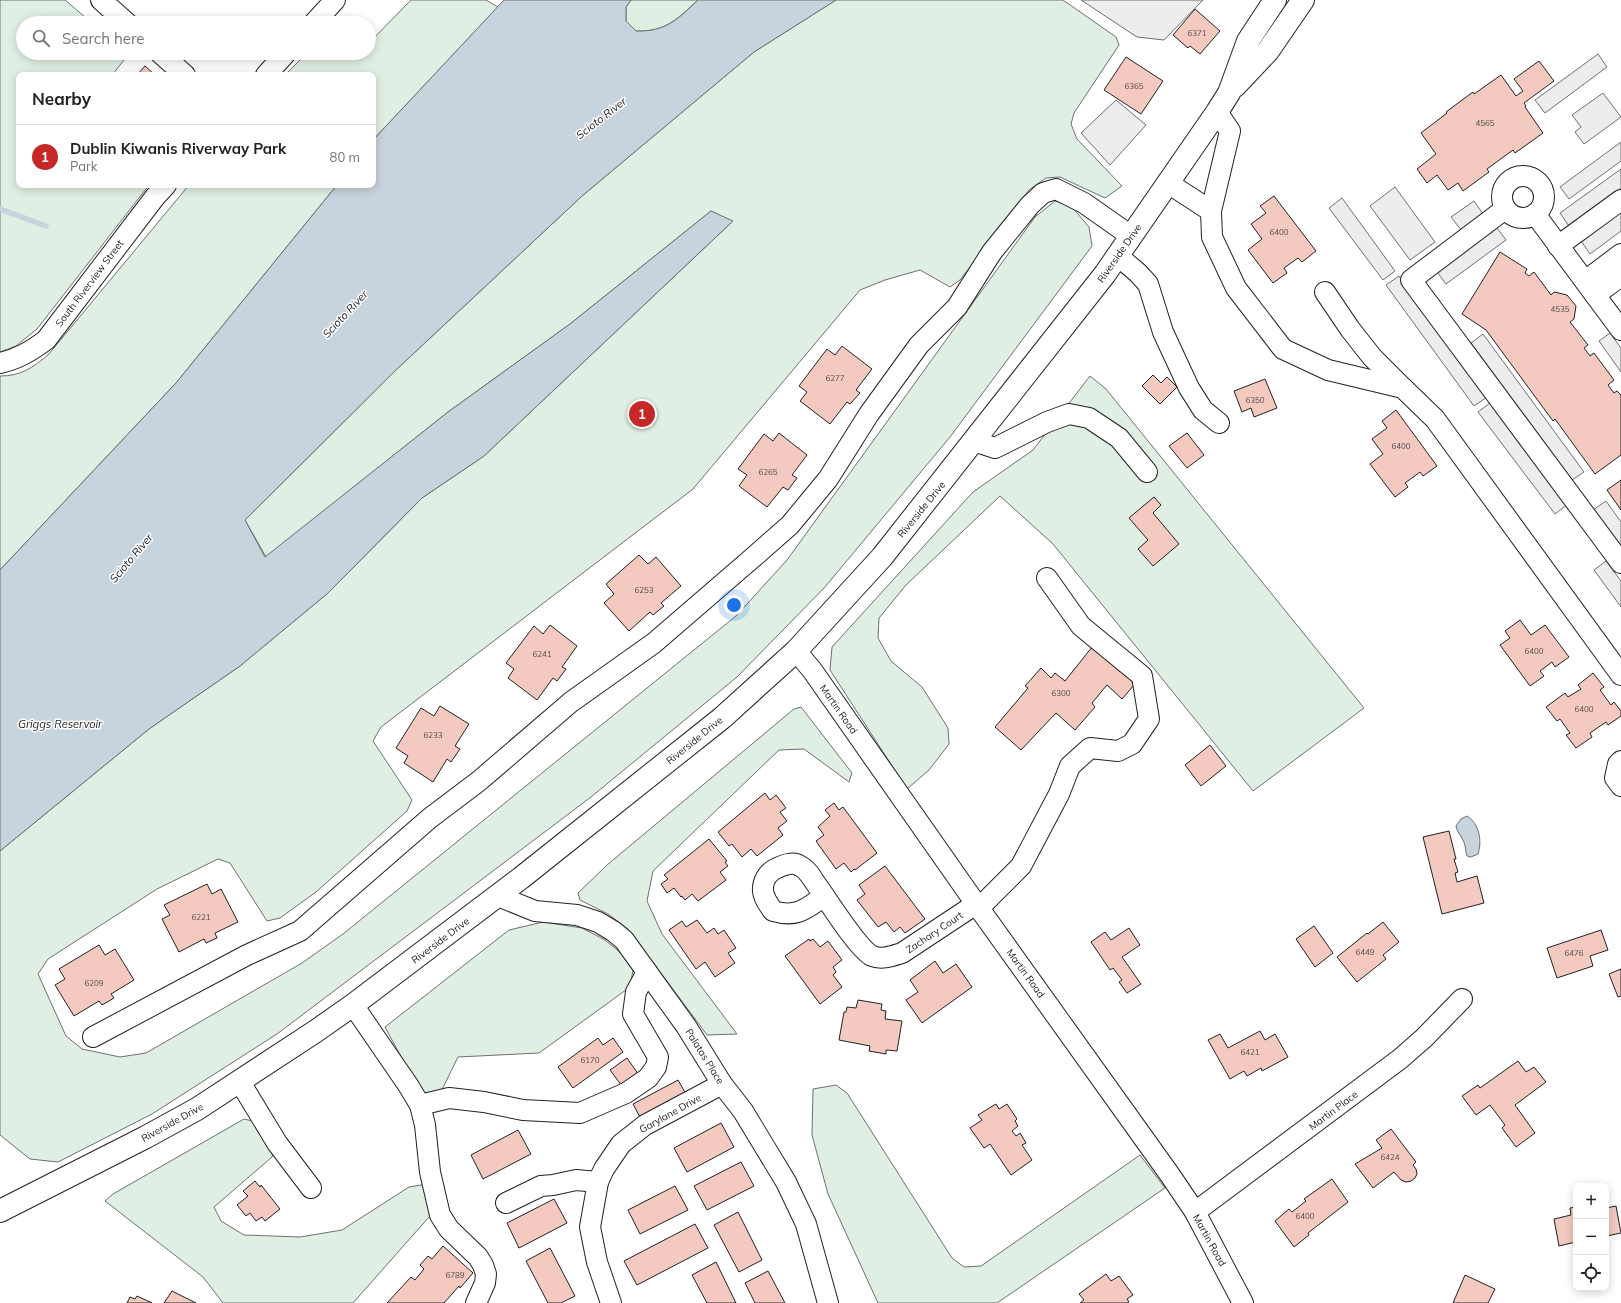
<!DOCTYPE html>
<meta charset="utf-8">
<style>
body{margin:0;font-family:Mulish,sans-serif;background:#f6f6f6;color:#222}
.controls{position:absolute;right:12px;bottom:12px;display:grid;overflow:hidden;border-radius:8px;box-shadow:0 2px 10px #0003}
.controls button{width:36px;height:36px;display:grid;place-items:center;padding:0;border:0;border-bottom:1px solid #e0e0e0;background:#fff;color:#222;font:20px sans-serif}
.you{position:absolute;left:734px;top:605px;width:14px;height:14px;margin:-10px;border:3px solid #fff;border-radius:50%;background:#1a73e8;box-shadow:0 0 0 6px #1a73e833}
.badge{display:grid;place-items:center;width:26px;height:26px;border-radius:50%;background:#c62828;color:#fff;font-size:13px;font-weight:700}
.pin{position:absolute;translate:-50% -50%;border:2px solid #fff;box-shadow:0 1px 4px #0006}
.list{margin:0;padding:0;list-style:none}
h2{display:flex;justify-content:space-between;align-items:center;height:52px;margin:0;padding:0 16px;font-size:17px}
h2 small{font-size:13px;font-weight:400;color:#767676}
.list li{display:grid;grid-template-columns:26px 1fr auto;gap:12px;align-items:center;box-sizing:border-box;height:64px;padding:0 16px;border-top:1px solid #e0e0e0}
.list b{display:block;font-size:15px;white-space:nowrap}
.list p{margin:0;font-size:13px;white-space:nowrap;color:#767676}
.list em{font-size:13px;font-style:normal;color:#767676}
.icon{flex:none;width:22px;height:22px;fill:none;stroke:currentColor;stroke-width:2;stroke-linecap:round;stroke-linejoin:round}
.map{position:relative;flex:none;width:1621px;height:1303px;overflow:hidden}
.search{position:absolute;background:#fff;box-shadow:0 2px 10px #0003;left:16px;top:16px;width:360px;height:44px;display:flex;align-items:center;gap:10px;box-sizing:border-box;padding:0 14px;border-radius:22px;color:#767676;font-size:15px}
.panel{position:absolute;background:#fff;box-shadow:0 2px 10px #0003;left:16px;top:72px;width:360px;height:116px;border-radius:8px}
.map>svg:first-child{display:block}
.green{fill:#e0efe3;stroke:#6f6f6f}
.parking{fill:#ededed;stroke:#6f6f6f}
.water{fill:#c7d3dd;stroke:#6f6f6f}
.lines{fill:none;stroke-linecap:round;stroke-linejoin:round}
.stream{stroke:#c7d3dd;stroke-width:5.5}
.building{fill:#f3c9c0;stroke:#222}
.minor-casing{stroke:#222;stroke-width:22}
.major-casing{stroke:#222;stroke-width:24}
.minor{stroke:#fff;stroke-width:20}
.major{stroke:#fff;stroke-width:22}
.labels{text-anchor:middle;stroke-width:3;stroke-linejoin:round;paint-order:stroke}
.number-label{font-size:8px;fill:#564c4a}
.street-label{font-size:10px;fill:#222;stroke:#fff}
.water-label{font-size:11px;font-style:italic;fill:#222;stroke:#fff}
</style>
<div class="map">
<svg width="1621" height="1303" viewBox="0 0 1621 1303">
<rect width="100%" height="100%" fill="#fff"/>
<!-- green -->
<g class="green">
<polygon points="0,0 65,0 92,23 23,23 23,53 128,53 129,54 116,70 113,75 19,75 19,185 149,185 37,329 16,346 0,352"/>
<polygon points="411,0 486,0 498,7 373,140 373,75 285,75 307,53 369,53 369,43"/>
<path d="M631 0H698C677 19 666 32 636 31L626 21V7Z"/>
<polygon points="836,0 1063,0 1116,37 1119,45 1074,113 1071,124 1077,139 1122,186 1105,198 1060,177 1046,178 1029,190 960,280 950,287 920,270 885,280 860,290 693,489 381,727 373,741 412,800 407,811 316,892 280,918 267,921 230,863 218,859 157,889 48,959 38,974 66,1036 82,1049 120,1057 146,1053 302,963 343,934 736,616 787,560 1035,217 1055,201 1072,207 1089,227 1092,246 950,437 825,587 737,677 591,797 277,1034 152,1114 58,1162 30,1159 0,1135 0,851 149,729 240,666 328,593 422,498 484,456 732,222 711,211 570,324 448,412 266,557 245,520 397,369 582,196 754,52"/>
<path d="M189 185H337L176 383 0 570V376C21 376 32 368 48 355Z"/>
<polygon points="1090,376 1106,389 1364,708 1253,791 1053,544 1000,496 906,585 879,618 878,638 891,661 922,687 948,728 949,744 929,770 907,789 830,670 832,647 973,492 1033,450"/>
<polygon points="801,707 852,773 849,782 804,749 779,750 653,871 647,901 662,934 737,1034 707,1035 628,929 608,914 580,900 578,893 607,865 794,709"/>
<polygon points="543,922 582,928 605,940 621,953 633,970 630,987 539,1053 458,1057 431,1112 385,1027 509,930"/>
<polygon points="836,1085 847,1093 952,1258 964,1267 981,1266 1140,1155 1165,1188 997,1303 878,1303 828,1194 812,1135 813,1089"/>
<polygon points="244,1119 257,1122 277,1146 272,1157 214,1207 221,1221 244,1235 300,1237 342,1230 409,1187 427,1184 437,1208 353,1303 223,1303 203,1277 105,1201 113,1194"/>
</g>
<!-- parking -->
<g class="parking">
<polygon points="1081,0 1203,0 1164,40 1137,37"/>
<polygon points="1598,54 1607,67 1545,113 1535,100"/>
<polygon points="1603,93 1621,117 1584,144 1575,132 1581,127 1572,115"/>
<polygon points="1116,100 1146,125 1110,165 1081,133"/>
<polygon points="1621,142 1621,161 1569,199 1560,187"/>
<polygon points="1621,169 1621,188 1569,226 1560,213"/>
<polygon points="1395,187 1435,242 1410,260 1370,206"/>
<polygon points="1342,198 1395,271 1383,280 1329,208"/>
<polygon points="1474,201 1483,214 1461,230 1451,217"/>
<polygon points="1621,212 1621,231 1590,254 1581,241"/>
<polygon points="1497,228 1506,240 1446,284 1437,272"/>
<polygon points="1399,276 1487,397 1474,406 1386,285"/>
<polygon points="1610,333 1621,348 1621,372 1599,341"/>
<polygon points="1483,334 1584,472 1572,480 1471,343"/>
<polygon points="1490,403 1567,505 1555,514 1478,412"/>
<polygon points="1606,501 1621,522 1621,548 1593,510"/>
<polygon points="1606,561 1621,581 1621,607 1594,570"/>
</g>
<!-- water -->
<g class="water">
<path d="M504 0H631L626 7V21L636 31C666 32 678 19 698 0H836L754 52 582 196 397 369 245 520 265 557 448 412 570 324 711 211 733 221 484 456 422 498 328 593 240 666 149 729 0 851V570L176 383 337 185H373V140Z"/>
<path d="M1467 816C1480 824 1482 842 1478 854L1471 857 1467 856C1465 851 1466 845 1463 840 1460 834 1457 832 1456 826L1461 819Z"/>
</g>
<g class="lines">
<!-- stream -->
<polyline class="stream" points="0,209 46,226"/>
</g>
<!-- building -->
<g class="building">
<polygon points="1195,9 1220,31 1200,54 1190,46 1188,48 1173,35"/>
<polygon points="1126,57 1163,81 1141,114 1104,90"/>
<polygon points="1539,61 1554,81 1524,103 1526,106 1525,107 1543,133 1515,153 1513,150 1487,169 1489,172 1463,191 1458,183 1448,190 1437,175 1427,183 1417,169 1436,154 1421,133 1447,113 1446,112 1473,92 1474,94 1501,75 1516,96 1523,91 1514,79"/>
<polygon points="145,66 155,75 137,75"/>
<polygon points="1274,196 1316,251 1302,262 1298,258 1284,268 1287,273 1273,283 1248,250 1262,239 1251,224 1266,213 1260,206"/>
<polygon points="1500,252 1527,269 1525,273 1529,276 1534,272 1551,295 1554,292 1567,295 1576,306 1574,319 1570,322 1588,345 1584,348 1590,356 1594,353 1614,380 1608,385 1614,393 1617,391 1621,395 1621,455 1595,474 1555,419 1553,421 1486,330 1462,314"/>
<polygon points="842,346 872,369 856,390 860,393 850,404 847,402 830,424 800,401 807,392 799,386 827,349 835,355"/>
<polygon points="1153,375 1161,383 1167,377 1177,387 1160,404 1142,386"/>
<polygon points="1265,379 1277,408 1254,417 1251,408 1242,412 1234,391"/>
<polygon points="1396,410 1437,466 1423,476 1420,472 1405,483 1408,487 1395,497 1370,464 1383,454 1372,439 1387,428 1382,421"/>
<polygon points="779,433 807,455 792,475 797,478 788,490 783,487 767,507 739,486 747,475 738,469 764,434 773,441"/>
<polygon points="1187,433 1204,455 1187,468 1169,446"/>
<polygon points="1621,480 1621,510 1607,490"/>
<polygon points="1154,497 1161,505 1153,513 1179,544 1153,566 1138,549 1148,540 1129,518"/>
<polygon points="639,555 648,564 656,557 681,586 661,603 664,606 653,615 650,612 629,631 604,603 614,594 606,584"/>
<polygon points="1520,620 1531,635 1545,625 1569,657 1555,667 1552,662 1540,671 1544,676 1530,686 1500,645 1510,638 1505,631"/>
<polygon points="550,625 577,646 562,667 566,669 557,681 553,678 537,700 508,678 514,669 506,663 534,626 543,634"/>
<polygon points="1092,647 1135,684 1122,699 1107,685 1092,703 1095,707 1075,730 1056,713 1021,750 995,727 1028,688 1025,686 1041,668 1051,678 1055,673 1065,681"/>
<polygon points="1593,673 1604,687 1600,690 1611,705 1614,702 1621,711 1621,716 1608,725 1606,722 1590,733 1592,737 1576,748 1566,735 1570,733 1560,719 1557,721 1546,707 1565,693 1568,697 1581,689 1578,685"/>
<polygon points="440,706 469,724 455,746 460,749 451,762 447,759 433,782 404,763 408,756 396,748 421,708 434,716"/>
<polygon points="1210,745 1226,766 1201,786 1185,765"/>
<polygon points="765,793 770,800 776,795 786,808 780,812 787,821 778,828 783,835 757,856 751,849 742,857 732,844 729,846 718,832"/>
<polygon points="834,803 839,810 843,807 877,853 855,870 854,869 851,872 844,863 836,869 816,841 824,835 818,827 830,816 825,810"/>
<polygon points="1449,831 1456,859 1454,859 1458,872 1455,873 1457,882 1477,876 1484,903 1442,914 1423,837"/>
<polygon points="709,839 727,861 725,862 728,866 720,872 726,880 698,901 692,894 685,900 682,896 681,897 674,888 667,893 661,884 668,879 664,875"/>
<polygon points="885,866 925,919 905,933 900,927 894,932 886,922 878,927 857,900 865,894 859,885"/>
<polygon points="207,884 212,894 221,889 238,922 215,933 217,938 206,943 204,939 179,952 162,919 170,915 164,905"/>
<polygon points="697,920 707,933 714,928 718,934 724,930 736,948 728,953 735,963 715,977 705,962 696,969 669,930 682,921 686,927"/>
<polygon points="1383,922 1399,942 1383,955 1386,959 1357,982 1337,957 1367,933 1368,934"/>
<polygon points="1314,926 1333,953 1315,967 1296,939"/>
<polygon points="1129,928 1140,945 1122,957 1141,984 1127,993 1119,982 1122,980 1113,968 1110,970 1091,942 1105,932 1111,940"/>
<polygon points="1601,930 1608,950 1590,956 1593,966 1557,978 1547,948"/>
<polygon points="809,939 810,941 813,939 820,947 828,941 842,960 833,967 836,972 833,975 842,987 820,1004 785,956"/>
<polygon points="99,945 105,955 115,949 134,980 111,994 114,998 102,1005 99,1001 74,1016 55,985 65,979 59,969"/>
<polygon points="935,961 943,973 956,964 972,987 922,1023 906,1000 918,992 910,980"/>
<polygon points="1621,969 1621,996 1618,997 1609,974"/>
<polygon points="858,1000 882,1004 881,1010 886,1011 885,1019 902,1021 897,1051 886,1050 886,1054 869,1051 870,1046 839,1040 844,1012 846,1012 847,1007 856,1008"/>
<polygon points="1260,1031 1265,1040 1275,1034 1288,1057 1262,1071 1261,1068 1247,1076 1244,1071 1230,1079 1208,1040 1220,1034 1228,1048"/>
<polygon points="598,1038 603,1045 613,1038 623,1052 573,1088 558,1067"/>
<polygon points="627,1058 641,1078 625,1090 610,1070"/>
<polygon points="1518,1061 1526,1072 1534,1067 1546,1082 1515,1105 1535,1133 1516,1147 1502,1128 1505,1125 1490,1105 1476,1115 1462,1096 1478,1085 1480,1088"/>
<polygon points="678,1080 686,1094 641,1119 633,1104"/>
<polygon points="996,1104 999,1109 1007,1104 1017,1119 1015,1121 1018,1126 1012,1131 1016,1136 1020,1133 1026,1143 1022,1145 1032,1160 1011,1175 990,1144 984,1148 970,1128 982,1120 978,1115"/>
<polygon points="721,1123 734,1147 687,1172 674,1148"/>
<polygon points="1391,1129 1416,1162 1413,1165 1416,1169 1417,1174 1415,1178 1411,1181 1406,1182 1401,1180 1394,1172 1373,1188 1355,1164 1382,1148 1376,1140"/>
<polygon points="518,1130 531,1154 483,1179 471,1155"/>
<polygon points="741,1162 754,1186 707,1210 694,1186"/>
<polygon points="1332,1179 1348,1202 1308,1233 1309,1235 1294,1247 1275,1221 1289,1209 1292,1212 1306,1201 1304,1199"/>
<polygon points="255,1181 260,1187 261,1185 280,1209 265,1221 262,1217 256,1221 250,1213 246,1216 237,1205 248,1196 243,1191"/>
<polygon points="675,1186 688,1210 640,1234 628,1210"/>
<polygon points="554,1199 567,1223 519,1248 507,1223"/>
<polygon points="1616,1206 1621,1233 1607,1236 1608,1240 1606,1240 1606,1208"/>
<polygon points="1576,1207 1576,1242 1559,1246 1554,1219 1571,1215 1570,1208"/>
<polygon points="738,1212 762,1260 739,1272 714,1225"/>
<polygon points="695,1224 708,1248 637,1285 624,1261"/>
<polygon points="443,1246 473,1273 460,1288 459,1286 444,1303 387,1303 411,1277 415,1280 424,1269 420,1265 428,1256 432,1259"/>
<polygon points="550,1248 575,1296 561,1303 548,1303 526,1261"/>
<polygon points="716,1262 736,1303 707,1303 692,1275"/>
<polygon points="768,1271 785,1303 755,1303 745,1283"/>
<polygon points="1106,1274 1111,1281 1119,1276 1133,1295 1127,1299 1129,1302 1127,1303 1080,1303 1084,1300 1079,1294"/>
<polygon points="1465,1275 1495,1289 1488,1303 1453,1303"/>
<polygon points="172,1291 196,1303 164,1303"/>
<polygon points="137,1296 152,1303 127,1303 130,1297 135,1299"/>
</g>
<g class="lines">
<defs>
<g id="minor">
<polyline points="101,0 127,23"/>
<polyline points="314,23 335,0"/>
<polyline points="160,53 185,75"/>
<polyline points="266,75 286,53"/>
<polyline points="1217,112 1230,131 1211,211 1212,237 1236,288 1283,349 1328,370 1403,388 1435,419 1621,675"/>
<circle cx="1523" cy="197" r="21"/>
<polyline points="1168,183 1211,211"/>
<polyline points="1505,209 1411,280 1621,563"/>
<polyline points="1535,214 1621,330"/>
<polyline points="1558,246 1621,200"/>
<polyline points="1118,256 1138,273 1148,284 1163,332 1189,388 1203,410 1219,423"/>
<polyline points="1585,281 1621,254"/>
<polyline points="1325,292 1350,329 1372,357 1403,388"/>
<polyline points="1595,295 1621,276"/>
<path d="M0 363C18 359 31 351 46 340L155 197 166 185"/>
<polyline points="974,441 995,448 1047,422 1069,414 1089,418 1119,438 1147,472"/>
<polyline points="796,651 812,670 976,904 1170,1175 1195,1212 1243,1303"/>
<polyline points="1621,761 1618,764 1615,778 1621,786"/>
<polyline points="498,896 535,911 577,915 598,922 613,931 624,940 686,1026 722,1084 743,1111 786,1182 806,1224 828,1303"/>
<path d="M824 896C806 909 797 918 773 911 768 904 762 896 763 887 764 878 770 871 777 868 784 865 793 861 800 866 807 869 812 878 816 884 828 900 857 948 872 956 882 960 892 956 902 953L976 904"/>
<polyline points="979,908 1021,866 1059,794 1070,766 1090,748 1118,751 1132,744 1149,719 1142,676 1081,626 1047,578"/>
<polyline points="353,1005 408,1085 420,1105 425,1125 430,1172 440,1215 449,1229 478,1257 483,1265 486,1274 485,1283 476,1303"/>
<polyline points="93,1037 247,955 300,931 430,818 479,781 571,702 654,643 749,561 790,525 828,479 869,414 919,345 957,307 992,252 1030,205 1043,193 1056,189 1084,203 1131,236"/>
<polyline points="240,1082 277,1143 311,1188"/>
<polyline points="420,1105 449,1098 484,1102 523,1110 580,1113 626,1093 648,1078 656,1067 658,1057 633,1014 636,992 647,972"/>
<polyline points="506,1203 541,1186 553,1185 576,1180 598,1182"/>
<polyline points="1195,1212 1400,1059 1424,1038 1462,999"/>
<polyline points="611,1303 597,1262 590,1227 598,1182 604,1169 621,1144 645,1125 722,1084"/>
</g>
<g id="major">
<polyline points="1235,86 1268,51 1303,0"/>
<polyline points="0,1211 146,1137 197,1109 316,1031 353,1005 521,878 722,718 796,651 882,557 1105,274 1217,112 1229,93 1248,41 1275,0"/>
</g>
</defs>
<!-- minor casing -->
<use href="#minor" class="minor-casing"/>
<!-- major casing -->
<use href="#major" class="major-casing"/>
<!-- minor -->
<use href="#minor" class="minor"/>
<!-- major -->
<use href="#major" class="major"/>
</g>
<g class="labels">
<!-- number labels -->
<g class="number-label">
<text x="1197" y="36">6371</text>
<text x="1134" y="89">6365</text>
<text x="1485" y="126">4565</text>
<text x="1279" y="235">6400</text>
<text x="1560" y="312">4535</text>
<text x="835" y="381">6277</text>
<text x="1255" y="403">6350</text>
<text x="1401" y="449">6400</text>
<text x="768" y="475">6265</text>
<text x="644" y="593">6253</text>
<text x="1534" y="654">6400</text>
<text x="542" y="657">6241</text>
<text x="1061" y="696">6300</text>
<text x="1584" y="712">6400</text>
<text x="433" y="738">6233</text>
<text x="201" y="920">6221</text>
<text x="1365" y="955">6449</text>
<text x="1574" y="956">6476</text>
<text x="94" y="986">6209</text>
<text x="1250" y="1055">6421</text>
<text x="590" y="1063">6170</text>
<text x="1390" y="1160">6424</text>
<text x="1305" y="1219">6400</text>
<text x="455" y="1278">6789</text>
</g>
<!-- street labels -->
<g class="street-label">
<text transform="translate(1119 253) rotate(-55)" y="4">Riverside Drive</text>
<text transform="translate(89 283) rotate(-53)" y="4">South Riverview Street</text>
<text transform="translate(921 509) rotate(-51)" y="4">Riverside Drive</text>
<text transform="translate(839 709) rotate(55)" y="4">Martin Road</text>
<text transform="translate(694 740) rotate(-39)" y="4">Riverside Drive</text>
<text transform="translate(934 932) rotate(-34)" y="4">Zachary Court</text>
<text transform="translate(440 940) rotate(-37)" y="4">Riverside Drive</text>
<text transform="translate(1026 973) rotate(54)" y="4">Martin Road</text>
<text transform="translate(705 1056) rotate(58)" y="4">Palatas Place</text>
<text transform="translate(1333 1110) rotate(-37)" y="4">Martin Place</text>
<text transform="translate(670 1113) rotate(-29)" y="4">Garylane Drive</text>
<text transform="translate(172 1122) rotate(-29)" y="4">Riverside Drive</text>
<text transform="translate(1210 1240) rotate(61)" y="4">Martin Road</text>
</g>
<!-- water labels -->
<g class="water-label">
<text transform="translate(601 118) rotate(-38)" y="4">Scioto River</text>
<text transform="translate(345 314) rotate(-47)" y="4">Scioto River</text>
<text transform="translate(131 558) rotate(-50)" y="4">Scioto River</text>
<text x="60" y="728">Griggs Reservoir</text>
</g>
</g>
</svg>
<div class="controls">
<button>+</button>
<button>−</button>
<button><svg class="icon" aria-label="locate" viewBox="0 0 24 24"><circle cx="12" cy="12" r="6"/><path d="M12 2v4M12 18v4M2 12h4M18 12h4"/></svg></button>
</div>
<div class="you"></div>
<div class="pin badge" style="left:642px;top:414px">1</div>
<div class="search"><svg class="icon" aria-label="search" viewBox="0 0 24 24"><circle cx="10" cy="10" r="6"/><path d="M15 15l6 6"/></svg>Search here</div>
<section class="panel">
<h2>Nearby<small></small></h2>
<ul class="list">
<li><span class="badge">1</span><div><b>Dublin Kiwanis Riverway Park</b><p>Park</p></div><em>80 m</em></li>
</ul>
</section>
</div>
